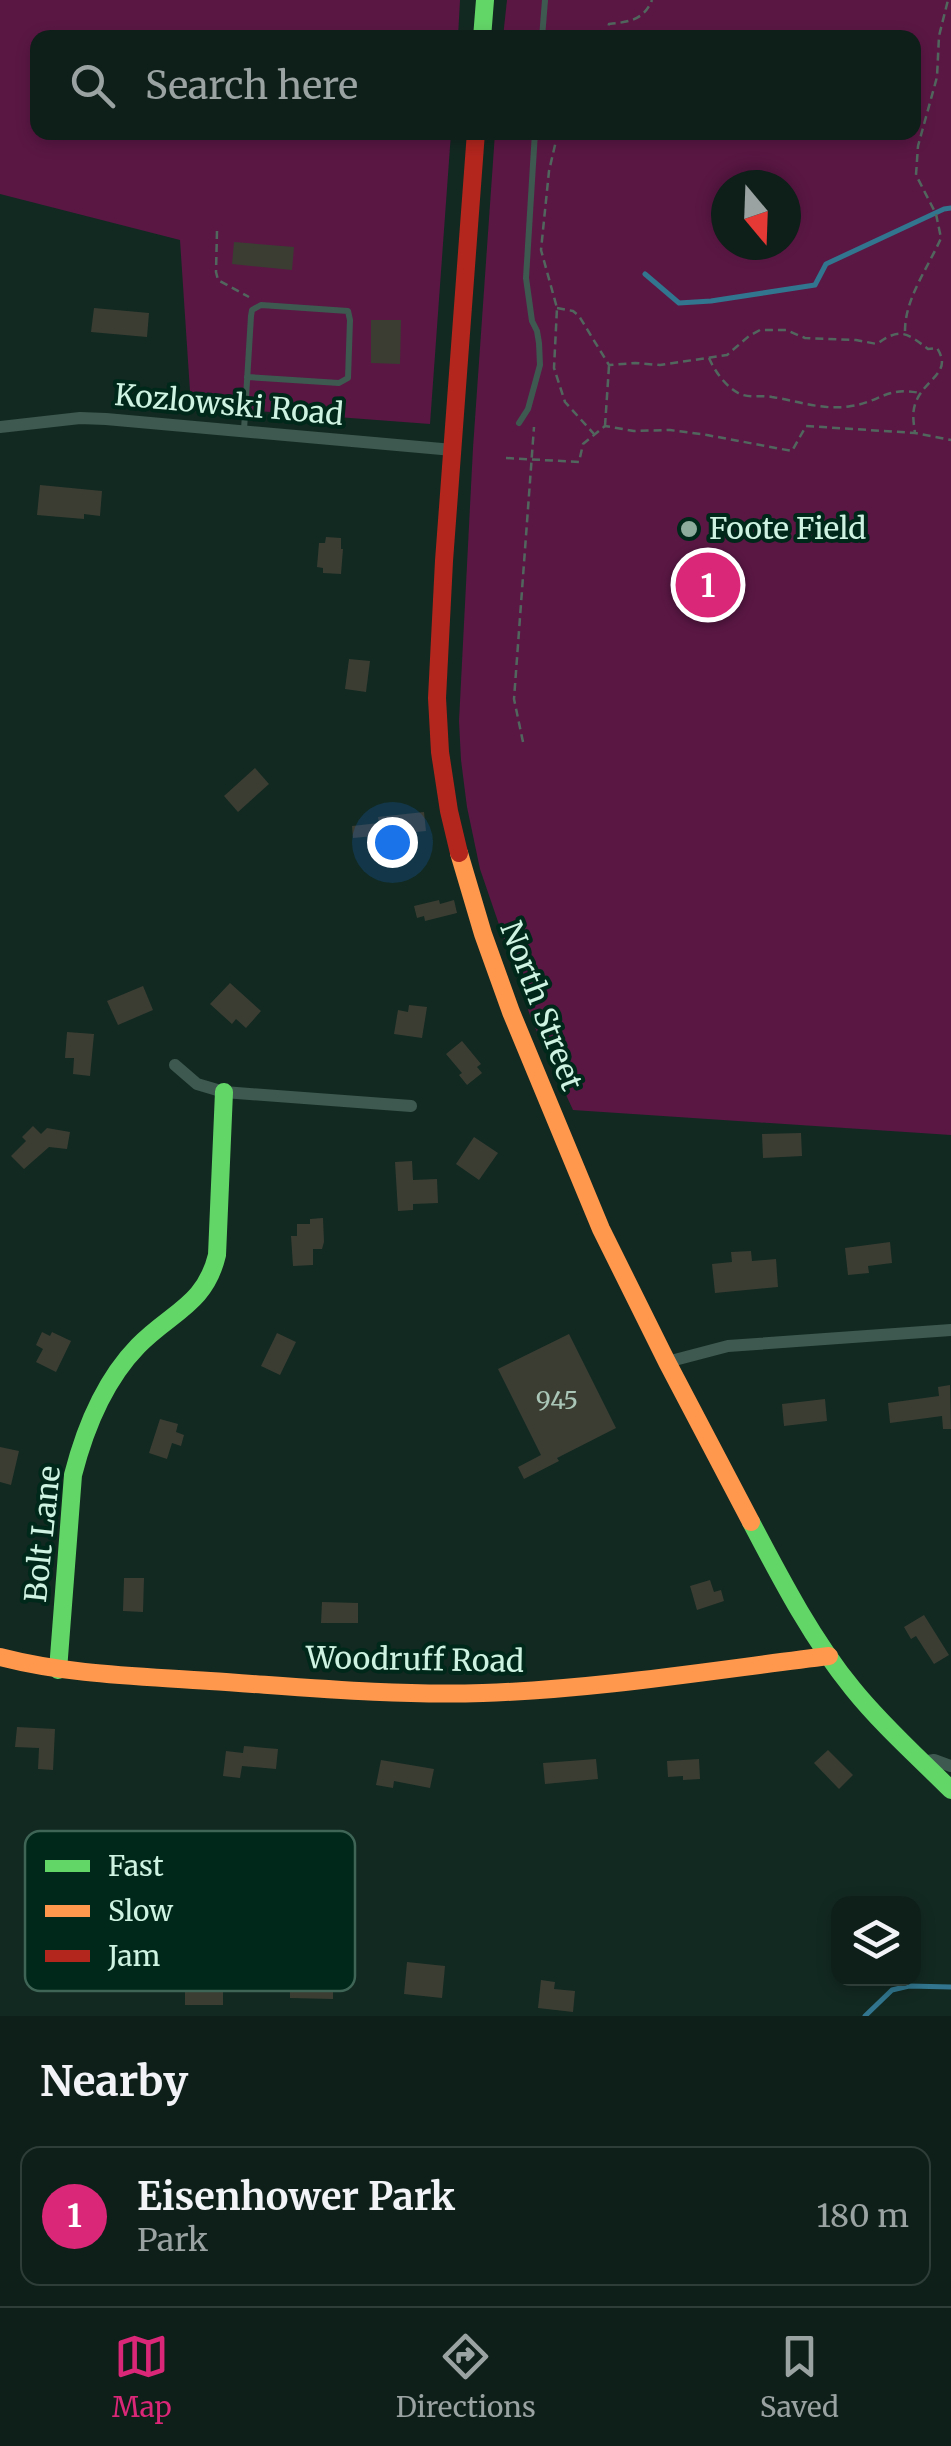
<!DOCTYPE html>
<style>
body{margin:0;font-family:Merriweather,serif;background:#172722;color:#f1f3f6}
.controls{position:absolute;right:30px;bottom:30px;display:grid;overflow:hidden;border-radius:20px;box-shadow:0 5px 15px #0003}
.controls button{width:90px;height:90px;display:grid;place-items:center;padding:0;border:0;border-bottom:2px solid #2e3d38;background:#0e1f19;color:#f1f3f6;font:50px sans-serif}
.compass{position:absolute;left:711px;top:170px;width:90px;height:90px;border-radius:50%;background:#0e1f19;box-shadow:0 5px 15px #0003;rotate:161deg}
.you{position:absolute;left:392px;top:842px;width:35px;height:35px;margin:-25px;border:8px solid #fff;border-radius:50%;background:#1a73e8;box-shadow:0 0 0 15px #1a73e833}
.badge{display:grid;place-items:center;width:65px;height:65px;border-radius:50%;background:#db2777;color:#fff;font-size:32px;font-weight:700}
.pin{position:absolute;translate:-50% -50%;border:5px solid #fff;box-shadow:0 2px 10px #0006}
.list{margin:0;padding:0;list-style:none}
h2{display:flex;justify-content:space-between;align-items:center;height:130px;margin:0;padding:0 40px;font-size:42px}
h2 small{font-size:32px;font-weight:400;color:#9ba2a2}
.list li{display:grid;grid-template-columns:65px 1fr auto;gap:30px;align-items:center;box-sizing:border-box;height:140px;margin:0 20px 20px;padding:0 20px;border:2px solid #2e3d38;border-radius:20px}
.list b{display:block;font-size:38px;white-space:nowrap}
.list p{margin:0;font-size:32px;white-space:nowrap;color:#9ba2a2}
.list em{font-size:32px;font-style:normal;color:#9ba2a2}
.icon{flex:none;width:55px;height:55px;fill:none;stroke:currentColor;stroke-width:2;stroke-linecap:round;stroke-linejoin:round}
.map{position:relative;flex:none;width:951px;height:2016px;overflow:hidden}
.search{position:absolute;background:#0e1f19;box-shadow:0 5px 15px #0003;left:30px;right:30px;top:30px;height:110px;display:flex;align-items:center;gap:25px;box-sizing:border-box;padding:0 35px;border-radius:20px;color:#9ba2a2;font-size:38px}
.sheet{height:290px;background:#0e1f19}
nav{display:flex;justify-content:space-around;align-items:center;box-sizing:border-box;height:140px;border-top:2px solid #2e3d38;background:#0e1f19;font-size:28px;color:#9ba2a2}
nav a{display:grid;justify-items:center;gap:5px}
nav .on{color:#db2777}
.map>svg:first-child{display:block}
.green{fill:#5a1744;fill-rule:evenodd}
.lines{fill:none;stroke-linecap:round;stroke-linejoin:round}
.stream{stroke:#31768e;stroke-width:5}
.building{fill:#3b3d33}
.path{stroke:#51675e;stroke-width:2.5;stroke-dasharray:8 5;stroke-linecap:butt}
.lane{stroke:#3e5950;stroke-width:6}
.street{stroke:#3e5950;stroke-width:12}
.fast{stroke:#63d668;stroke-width:18}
.slow{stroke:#ff974d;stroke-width:18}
.jam{stroke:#b3261e;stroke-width:18}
.poi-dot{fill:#8dac9e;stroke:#00281a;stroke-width:4}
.labels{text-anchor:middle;stroke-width:8;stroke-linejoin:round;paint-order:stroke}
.number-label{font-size:25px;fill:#aac6b6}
.street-label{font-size:30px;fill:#cff3e2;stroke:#00281a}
.poi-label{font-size:30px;fill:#cff3e2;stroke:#00281a;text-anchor:start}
.key{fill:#00281a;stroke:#3e6556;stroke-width:2.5}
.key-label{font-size:28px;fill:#cff3e2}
</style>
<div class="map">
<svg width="951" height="2016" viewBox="0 0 951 2016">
<rect width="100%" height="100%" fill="#122921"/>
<!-- green -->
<g class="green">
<polygon points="0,0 460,0 458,37 38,38 38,132 451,133 430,424 191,406 180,240 0,194"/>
<path d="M507 0H951V1135L573 1110 532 1021 480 869 467 807 461 760 459 721 473 448 495 133 914 132V38L503 37ZM726 185H786V245H726Z"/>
</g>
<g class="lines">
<!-- stream -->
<g class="stream">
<polyline points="645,274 679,303 711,301 815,285 826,264 944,209 951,208"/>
<polyline points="865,2016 892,1990 909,1986 951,1987"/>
</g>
</g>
<!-- building -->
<g class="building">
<polygon points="234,242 294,247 292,270 232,264"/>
<polygon points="94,308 149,313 147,337 91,332"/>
<polygon points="371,320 401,320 400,364 371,363"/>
<polygon points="40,485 102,491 100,516 84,514 84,519 37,515"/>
<polygon points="326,537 341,538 341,549 343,549 341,574 323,573 323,568 317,567 319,543 325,543"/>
<polygon points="349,659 370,661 366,692 345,689"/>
<polygon points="255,768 269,784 238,812 224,796"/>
<polygon points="424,812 426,831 353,838 352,826 379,823 378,817"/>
<polygon points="439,900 440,904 454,900 457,913 425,921 424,916 417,918 414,906"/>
<polygon points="230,983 261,1011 246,1028 236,1019 232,1024 210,1004"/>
<polygon points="143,986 153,1010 118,1025 107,1001"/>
<polygon points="409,1005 427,1007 422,1038 394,1034 398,1010 408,1012"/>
<polygon points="67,1032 94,1034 90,1076 73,1074 74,1058 65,1058"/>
<polygon points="462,1041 481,1064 477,1067 482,1073 467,1085 459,1075 462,1073 446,1054"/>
<polygon points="33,1126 41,1134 47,1128 70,1132 67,1149 49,1147 24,1169 11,1156 26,1141 22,1137"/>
<polygon points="801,1133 802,1156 763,1158 762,1134"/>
<polygon points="474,1137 498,1153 479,1180 456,1164"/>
<polygon points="412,1161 413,1180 437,1179 438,1203 413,1204 413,1210 398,1211 395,1162"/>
<polygon points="323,1218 324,1242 322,1249 313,1249 313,1265 293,1266 291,1236 297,1236 297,1224 310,1224 310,1219"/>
<polygon points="890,1242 892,1263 868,1266 869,1273 848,1275 845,1248"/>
<polygon points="751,1251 752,1261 776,1259 778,1287 715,1293 712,1264 732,1262 731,1252"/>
<polygon points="42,1332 50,1336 52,1332 71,1341 56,1372 36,1362 43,1349 36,1345"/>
<polygon points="277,1333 296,1342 280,1375 261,1366"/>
<polygon points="569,1334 616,1428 557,1458 559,1461 524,1479 518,1467 541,1455 498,1369"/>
<polygon points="950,1385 951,1429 943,1429 942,1416 890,1423 888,1403 939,1396 938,1387"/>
<polygon points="825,1399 827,1421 784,1426 782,1404"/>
<polygon points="160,1419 178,1424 176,1432 184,1435 181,1446 172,1443 167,1459 149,1453"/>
<polygon points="0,1447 19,1451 11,1485 0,1482"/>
<polygon points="124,1578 144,1578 143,1612 123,1611"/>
<polygon points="710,1580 714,1592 721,1590 724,1601 697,1610 690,1586"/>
<polygon points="322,1602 358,1603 358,1623 321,1623"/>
<polygon points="924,1615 949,1655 934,1664 916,1636 911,1639 904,1627"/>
<polygon points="17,1727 55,1729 53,1770 38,1769 39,1748 15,1747"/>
<polygon points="244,1746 278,1749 276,1769 242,1766 240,1778 223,1776 226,1751 243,1753"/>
<polygon points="828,1750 853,1775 839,1789 814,1763"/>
<polygon points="596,1759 598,1779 545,1784 543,1763"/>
<polygon points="699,1759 700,1779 683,1780 683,1776 668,1777 667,1761"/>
<polygon points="381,1760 434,1769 430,1788 394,1781 393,1788 376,1785"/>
<polygon points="407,1962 445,1966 442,1998 404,1994"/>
<polygon points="194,1974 208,1974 208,1986 223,1986 223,2005 185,2005 185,1986 194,1986"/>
<polygon points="290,1976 333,1977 333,1999 290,1998"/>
<polygon points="541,1980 555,1982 554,1989 575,1991 573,2012 538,2008"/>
</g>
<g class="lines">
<!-- path -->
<g class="path">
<path d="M605 38 609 24C629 22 644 20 652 0"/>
<polyline points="558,132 549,171 541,250 557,308 554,368 565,402 594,434"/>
<polyline points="217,231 216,272 218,280 249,297"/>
<path d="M557 308 573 311 579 316 609 365 635 363 660 365 727 355 749 336 760 330H786L805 338 856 340 877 344C900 327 907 333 928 349L937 348C951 370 932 376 920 394 911 408 913 418 915 433"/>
<path d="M905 331C905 298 928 268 941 238L936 214 916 175 918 146 937 77 939 36 948 0"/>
<path d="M709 358C715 372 727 388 740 394 750 398 762 395 772 397 798 401 824 411 851 406 880 402 887 386 920 393"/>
<polyline points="605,426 609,366"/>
<polyline points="506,458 579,462 583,444 605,426 634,431 670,430 707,435 792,451 806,426 915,433 951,440"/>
<polyline points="523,742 514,699 534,427"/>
</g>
<!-- lane -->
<g class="lane">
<polyline points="542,38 545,0"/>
<polyline points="519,423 528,409 540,365 539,343 537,331 532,321 526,278 535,132"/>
<polyline points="244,430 251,316 252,310 261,305 348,311 350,320 348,378 339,383 247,377"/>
</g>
<!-- street -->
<g class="street">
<polyline points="0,427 80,418 106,419 453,450"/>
<polyline points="175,1065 197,1084 224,1092 411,1106"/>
<polyline points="667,1362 728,1346 951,1330"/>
<polyline points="922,1762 934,1760 951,1766"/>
</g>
<!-- fast -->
<g class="fast">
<polyline points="482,38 485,0"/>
<path d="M751 1522C781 1579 812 1639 853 1689 882 1725 918 1757 951 1790"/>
<path d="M58 1670 73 1475C85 1428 104 1381 138 1346 171 1312 205 1305 217 1255L224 1092"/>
</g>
<!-- slow -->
<g class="slow">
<polyline points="459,853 483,934 511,1012 601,1229 667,1362 751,1522"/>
<path d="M0 1657C69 1675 139 1676 210 1681 301 1687 392 1696 483 1693 599 1689 714 1670 829 1656"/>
</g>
<!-- jam -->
<polyline class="jam" points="459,853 449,811 440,752 437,698 444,561 476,132"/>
</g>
<!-- markers -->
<circle class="poi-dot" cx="689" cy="529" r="10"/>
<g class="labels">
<!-- number labels -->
<g class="number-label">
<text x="557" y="1409">945</text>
</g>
<!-- street labels -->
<g class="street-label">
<text transform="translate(229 405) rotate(5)" y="10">Kozlowski Road</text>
<text transform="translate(541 1006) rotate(69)" y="10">North Street</text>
<text transform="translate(43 1534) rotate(-84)" y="10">Bolt Lane</text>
<text transform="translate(415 1660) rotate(1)" y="10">Woodruff Road</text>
</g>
<!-- poi labels -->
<g class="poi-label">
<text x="709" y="539">Foote Field</text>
</g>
</g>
<!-- legend -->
<rect x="25" y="1831" width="330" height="160" rx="15" class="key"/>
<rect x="45" y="1860" width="45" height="12" fill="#63d668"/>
<rect x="45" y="1905" width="45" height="12" fill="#ff974d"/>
<rect x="45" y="1950" width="45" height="12" fill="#b3261e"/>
<g class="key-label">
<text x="108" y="1876">Fast</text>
<text x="108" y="1921">Slow</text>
<text x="108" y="1966">Jam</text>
</g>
</svg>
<div class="controls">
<button><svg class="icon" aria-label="layers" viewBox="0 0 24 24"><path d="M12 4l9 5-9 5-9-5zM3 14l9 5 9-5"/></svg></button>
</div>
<svg class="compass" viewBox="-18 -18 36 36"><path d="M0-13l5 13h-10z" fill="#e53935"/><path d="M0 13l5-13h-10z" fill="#9ba2a2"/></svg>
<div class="you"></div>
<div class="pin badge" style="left:708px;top:585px">1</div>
<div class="search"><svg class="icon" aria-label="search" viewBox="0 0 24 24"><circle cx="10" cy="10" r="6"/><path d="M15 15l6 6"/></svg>Search here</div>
</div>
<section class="sheet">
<h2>Nearby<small></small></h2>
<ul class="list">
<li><span class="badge">1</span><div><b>Eisenhower Park</b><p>Park</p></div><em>180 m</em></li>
</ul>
</section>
<nav>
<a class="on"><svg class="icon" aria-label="map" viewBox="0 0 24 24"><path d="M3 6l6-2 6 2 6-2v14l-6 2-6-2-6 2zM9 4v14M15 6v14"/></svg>Map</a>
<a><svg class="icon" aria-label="directions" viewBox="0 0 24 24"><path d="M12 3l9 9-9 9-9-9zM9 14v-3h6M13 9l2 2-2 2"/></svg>Directions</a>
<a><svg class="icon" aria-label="saved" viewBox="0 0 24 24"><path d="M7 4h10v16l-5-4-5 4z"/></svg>Saved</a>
</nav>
